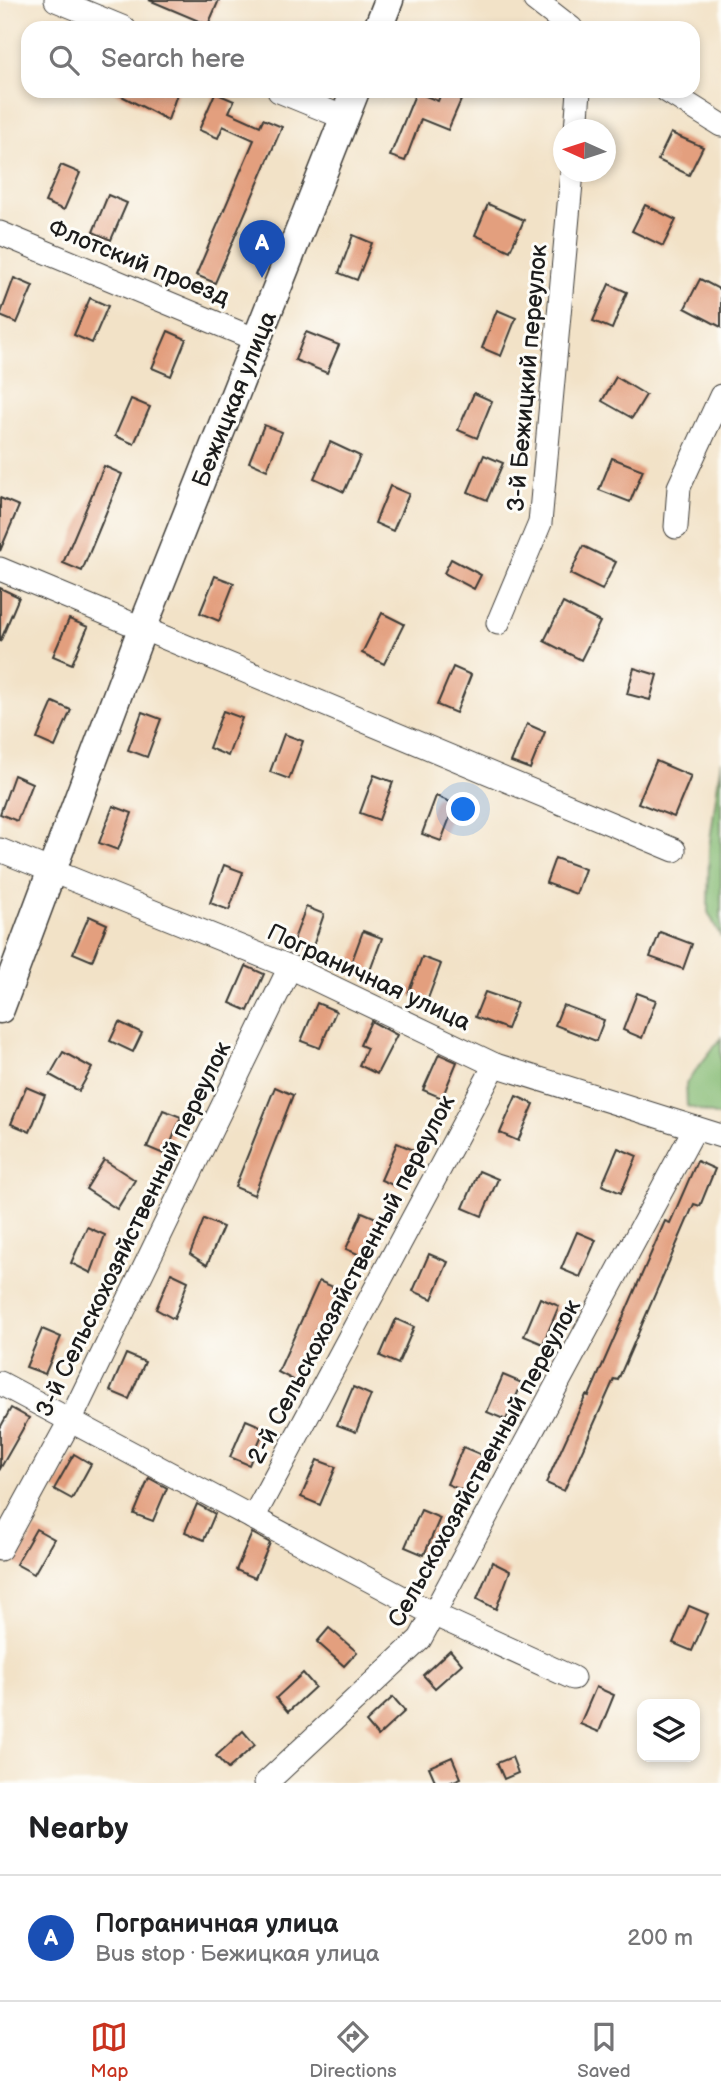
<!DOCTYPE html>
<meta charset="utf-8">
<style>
body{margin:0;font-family:"Balsamiq Sans",sans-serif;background:#f6f6f6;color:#202124}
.controls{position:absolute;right:21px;bottom:21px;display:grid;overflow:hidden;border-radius:14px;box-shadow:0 4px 10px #0003}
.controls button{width:63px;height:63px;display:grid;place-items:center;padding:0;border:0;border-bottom:2px solid #e0e0e0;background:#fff;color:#202124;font:35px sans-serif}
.compass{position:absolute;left:553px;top:119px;width:63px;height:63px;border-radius:50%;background:#fff;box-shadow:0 4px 10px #0003;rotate:273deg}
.you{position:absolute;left:464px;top:810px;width:24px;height:24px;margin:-18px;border:5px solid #fff;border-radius:50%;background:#1a73e8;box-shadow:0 0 0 10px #1a73e833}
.badge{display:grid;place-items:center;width:46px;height:46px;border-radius:50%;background:#c8321e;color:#fff;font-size:23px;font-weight:700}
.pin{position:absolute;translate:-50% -58px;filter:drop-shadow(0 2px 4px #0008)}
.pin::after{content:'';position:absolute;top:37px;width:24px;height:21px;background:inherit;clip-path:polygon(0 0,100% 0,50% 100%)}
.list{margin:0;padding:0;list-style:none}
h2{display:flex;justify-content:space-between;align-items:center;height:91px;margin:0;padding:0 28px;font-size:30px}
h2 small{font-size:23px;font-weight:400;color:#757577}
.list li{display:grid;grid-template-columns:46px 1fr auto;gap:21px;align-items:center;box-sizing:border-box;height:126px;padding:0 28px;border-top:2px solid #e0e0e0}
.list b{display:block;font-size:26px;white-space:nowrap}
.list p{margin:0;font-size:23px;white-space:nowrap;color:#757577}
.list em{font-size:23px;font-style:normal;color:#757577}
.icon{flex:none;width:38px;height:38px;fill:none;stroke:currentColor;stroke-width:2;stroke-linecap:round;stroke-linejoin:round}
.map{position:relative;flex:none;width:721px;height:1783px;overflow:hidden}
.search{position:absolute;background:#fff;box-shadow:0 4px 10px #0003;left:21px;right:21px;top:21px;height:77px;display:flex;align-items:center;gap:18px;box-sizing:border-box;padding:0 24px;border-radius:21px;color:#757577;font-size:26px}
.sheet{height:217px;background:#fff}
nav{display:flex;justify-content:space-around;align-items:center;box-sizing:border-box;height:98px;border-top:2px solid #e0e0e0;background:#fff;font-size:19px;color:#757577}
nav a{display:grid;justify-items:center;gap:4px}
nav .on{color:#c8321e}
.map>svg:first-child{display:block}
.forest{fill:#87bc76;stroke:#526c49;stroke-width:2}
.building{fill:#e39f7e}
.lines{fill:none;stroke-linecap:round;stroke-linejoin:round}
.minor-casing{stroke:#3c3a36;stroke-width:25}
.tertiary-casing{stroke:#3c3a36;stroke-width:31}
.minor{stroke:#fff;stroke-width:23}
.tertiary{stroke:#fff;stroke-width:28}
.labels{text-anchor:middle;stroke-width:6;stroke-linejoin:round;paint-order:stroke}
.street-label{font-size:24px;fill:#1c1c1c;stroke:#fdfcf7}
</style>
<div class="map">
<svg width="721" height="1783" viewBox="0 0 721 1783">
<rect width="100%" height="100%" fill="#fdfcf7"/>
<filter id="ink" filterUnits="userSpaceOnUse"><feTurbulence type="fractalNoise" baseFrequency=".0143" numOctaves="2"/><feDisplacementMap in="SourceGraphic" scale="14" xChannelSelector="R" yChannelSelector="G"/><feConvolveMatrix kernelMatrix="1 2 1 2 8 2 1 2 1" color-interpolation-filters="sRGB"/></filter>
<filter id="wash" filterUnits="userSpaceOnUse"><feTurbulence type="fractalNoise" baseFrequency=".00686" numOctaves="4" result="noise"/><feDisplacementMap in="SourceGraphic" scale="28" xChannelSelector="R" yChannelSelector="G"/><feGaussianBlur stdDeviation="1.57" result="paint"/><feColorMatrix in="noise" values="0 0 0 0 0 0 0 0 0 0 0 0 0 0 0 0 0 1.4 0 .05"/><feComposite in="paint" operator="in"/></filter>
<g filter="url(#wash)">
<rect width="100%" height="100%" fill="#f2e2c7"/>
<!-- forest -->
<g class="forest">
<polygon points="721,760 721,937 708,912 709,848"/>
<polygon points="721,1038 721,1117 687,1106 686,1083"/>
</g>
<g id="blocks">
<!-- building -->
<g class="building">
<polygon points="149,0 219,0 208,25"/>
<polygon points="112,91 178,91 168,120"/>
<polygon points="442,91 465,91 448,130 421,119 405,161 390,156 416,92 438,101"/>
<polygon points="215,93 234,101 229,112 260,126 263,119 282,127 215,283 196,275 254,140 223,126 218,138 199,130"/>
<polygon points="671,133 703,147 689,175 658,160"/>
<polygon points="61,165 80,173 64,210 45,202"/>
<polygon points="108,195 127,203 111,240 93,232"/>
<polygon points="488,204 524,220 510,251 475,235"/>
<polygon points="645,205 676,220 663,246 632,231"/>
<polygon points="353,235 372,243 357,280 339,273"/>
<polygon points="14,278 33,286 17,323 0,316"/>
<polygon points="700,279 721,290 721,327 685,308"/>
<polygon points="609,284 627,292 612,329 593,321"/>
<polygon points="90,298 108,306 92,343 74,335"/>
<polygon points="497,310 516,318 501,356 482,348"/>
<polygon points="168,331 186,339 171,376 152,368"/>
<polygon points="306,332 339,345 327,373 295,360"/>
<polygon points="616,377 646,395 632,418 602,401"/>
<polygon points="474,393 492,401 477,438 458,430"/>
<polygon points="131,399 150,407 134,444 115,436"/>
<polygon points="264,425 282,432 267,470 249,462"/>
<polygon points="330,442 360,456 344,492 314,478"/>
<polygon points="484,455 503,463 487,500 468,492"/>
<polygon points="612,458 643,470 630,502 599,490"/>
<polygon points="104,466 122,474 82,571 63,563"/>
<polygon points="390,486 409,494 393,531 375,523"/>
<polygon points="0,498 19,506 0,551"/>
<polygon points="583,546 616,562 602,590 570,574"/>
<polygon points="451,559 481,575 474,589 444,573"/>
<polygon points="215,576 234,583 219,621 200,613"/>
<polygon points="0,588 19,597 0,642"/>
<polygon points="563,603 600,622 581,660 544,641"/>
<polygon points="382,613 404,624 384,664 362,653"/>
<polygon points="69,619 88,627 72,664 53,656"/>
<polygon points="453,667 471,675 456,713 437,705"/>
<polygon points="634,668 657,675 650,700 627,694"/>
<polygon points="53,702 71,710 55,747 37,739"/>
<polygon points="223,711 242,718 228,756 209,748"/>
<polygon points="142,712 161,719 147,757 128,750"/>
<polygon points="527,724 545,732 530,769 511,762"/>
<polygon points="284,734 303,741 289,779 270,772"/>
<polygon points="656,761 691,776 674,817 638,803"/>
<polygon points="14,775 32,783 17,821 0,814"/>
<polygon points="374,775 393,782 379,820 360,813"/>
<polygon points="436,796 455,804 441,841 422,834"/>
<polygon points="113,806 132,813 118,850 99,843"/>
<polygon points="555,858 585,869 576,894 546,883"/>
<polygon points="224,865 243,872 229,910 210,903"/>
<polygon points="306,907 324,914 311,952 292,945"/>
<polygon points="89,916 107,924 92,961 73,953"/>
<polygon points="363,931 382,938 368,976 349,969"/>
<polygon points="660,932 692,944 683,969 650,957"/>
<polygon points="422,957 441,964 427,1001 408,994"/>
<polygon points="246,966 264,974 248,1011 230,1003"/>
<polygon points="485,992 517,1003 507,1029 475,1017"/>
<polygon points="637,993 656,1000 642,1038 623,1030"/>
<polygon points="317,1003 336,1011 320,1048 301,1041"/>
<polygon points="563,1005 604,1020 596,1041 555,1025"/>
<polygon points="371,1021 397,1035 377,1074 359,1065 367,1048 360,1045"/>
<polygon points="119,1022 142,1033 133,1052 110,1041"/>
<polygon points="63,1052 92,1068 79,1091 50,1075"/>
<polygon points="439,1054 457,1062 442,1098 423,1090"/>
<polygon points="26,1087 45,1095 30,1132 11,1124"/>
<polygon points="275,1087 293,1095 254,1195 235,1187"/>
<polygon points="516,1096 534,1104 518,1141 500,1133"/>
<polygon points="163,1110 181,1117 166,1155 147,1147"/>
<polygon points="397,1143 416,1151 400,1188 381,1180"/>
<polygon points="618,1148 637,1156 621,1193 602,1185"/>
<polygon points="104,1160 135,1180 117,1209 86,1189"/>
<polygon points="697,1161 715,1169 700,1206 694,1204 618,1380 614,1379 564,1491 546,1483 586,1395 589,1396 665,1221 670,1223"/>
<polygon points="479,1171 498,1179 482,1216 463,1208"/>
<polygon points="362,1212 381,1220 365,1257 346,1249"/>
<polygon points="204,1219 223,1227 207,1265 190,1254"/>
<polygon points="87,1227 105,1235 91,1273 71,1263"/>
<polygon points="577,1232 596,1240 580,1277 561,1269"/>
<polygon points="429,1254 448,1262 432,1299 413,1291"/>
<polygon points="171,1273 188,1281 174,1319 156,1309"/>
<polygon points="319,1281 338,1289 322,1326 318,1324 297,1382 278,1372"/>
<polygon points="540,1298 559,1306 543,1344 524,1336"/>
<polygon points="396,1319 414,1327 398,1364 380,1356"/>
<polygon points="42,1329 61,1337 45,1374 26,1367"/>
<polygon points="126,1354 145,1362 129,1399 110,1391"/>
<polygon points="503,1375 522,1383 506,1420 487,1412"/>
<polygon points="353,1387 371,1395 356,1432 337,1425"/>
<polygon points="11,1408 29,1418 0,1469 0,1428"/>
<polygon points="246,1420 265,1428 249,1465 230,1457"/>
<polygon points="463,1447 482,1455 466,1492 447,1484"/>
<polygon points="74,1454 91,1464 72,1499 54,1489"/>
<polygon points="317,1460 336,1467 320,1505 301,1497"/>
<polygon points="149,1478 167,1488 153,1521 134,1514"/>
<polygon points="197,1504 215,1514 204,1540 185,1532"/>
<polygon points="421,1510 440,1518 424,1555 405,1547"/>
<polygon points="36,1529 54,1539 34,1574 16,1564"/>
<polygon points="252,1533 270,1543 255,1578 236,1570"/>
<polygon points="492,1562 510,1571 496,1609 477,1599"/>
<polygon points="689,1606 708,1614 692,1651 673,1643"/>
<polygon points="329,1628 357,1652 344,1666 317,1642"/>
<polygon points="450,1650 462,1664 435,1688 423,1675"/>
<polygon points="303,1673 315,1687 288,1712 276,1698"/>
<polygon points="596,1687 614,1695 599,1732 580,1724"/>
<polygon points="393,1697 405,1711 378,1736 366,1722"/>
<polygon points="243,1731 255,1745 228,1769 216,1756"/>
<polygon points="452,1757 461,1778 449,1783 436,1783 429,1767"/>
<polygon points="512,1757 518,1773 504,1779 497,1763"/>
</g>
</g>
</g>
<g filter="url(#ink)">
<use href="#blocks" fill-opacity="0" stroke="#3c3a36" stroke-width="2"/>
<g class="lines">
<defs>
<g id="minor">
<polyline points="56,0 124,28"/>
<polyline points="535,0 571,28"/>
<polyline points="279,91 345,118"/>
<polyline points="667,91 721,125"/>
<polyline points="576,130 579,91"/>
<polyline points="0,233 257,340"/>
<polyline points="676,527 679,487 721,396"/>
<polyline points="0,569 674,850"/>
<polyline points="498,623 540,523 572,172"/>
<polyline points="0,850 290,967 495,1065 721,1136"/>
<polyline points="0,1383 435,1615 573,1678"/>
<polyline points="253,1518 495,1065"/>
<polyline points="0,1549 71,1419 290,967"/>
<polyline points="266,1783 420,1639 695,1128"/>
</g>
<g id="tertiary">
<polyline points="378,28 389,0"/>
<polyline points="0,1009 142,629 355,91"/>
</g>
</defs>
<!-- minor casing -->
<use href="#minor" class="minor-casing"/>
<!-- tertiary casing -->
<use href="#tertiary" class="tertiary-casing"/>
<!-- minor -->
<use href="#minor" class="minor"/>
<!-- tertiary -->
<use href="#tertiary" class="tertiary"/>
</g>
</g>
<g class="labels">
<!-- street labels -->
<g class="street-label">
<text transform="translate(139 262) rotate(22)" y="8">Флотский проезд</text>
<text transform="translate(527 378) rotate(-85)" y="8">3-й Бежицкий переулок</text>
<text transform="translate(234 399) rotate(-68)" y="8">Бежицкая улица</text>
<text transform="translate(369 977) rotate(25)" y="8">Пограничная улица</text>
<text transform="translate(133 1229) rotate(-64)" y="8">3-й Сельскохозяйственный переулок</text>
<text transform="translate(351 1279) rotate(-62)" y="8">2-й Сельскохозяйственный переулок</text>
<text transform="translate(484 1463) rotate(-61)" y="8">Сельскохозяйственный переулок</text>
</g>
</g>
</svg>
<div class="controls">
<button><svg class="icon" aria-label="layers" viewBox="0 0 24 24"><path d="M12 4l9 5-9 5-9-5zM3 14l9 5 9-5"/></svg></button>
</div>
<svg class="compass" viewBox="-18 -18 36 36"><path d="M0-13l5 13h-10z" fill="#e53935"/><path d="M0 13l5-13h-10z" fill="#757577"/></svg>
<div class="you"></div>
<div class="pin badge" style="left:262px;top:278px;background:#1a4fb4">A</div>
<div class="search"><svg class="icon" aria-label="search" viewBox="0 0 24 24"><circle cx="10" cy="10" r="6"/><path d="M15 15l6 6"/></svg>Search here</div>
</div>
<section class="sheet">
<h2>Nearby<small></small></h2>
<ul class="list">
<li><span class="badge" style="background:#1a4fb4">A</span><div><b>Пограничная улица</b><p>Bus stop · Бежицкая улица</p></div><em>200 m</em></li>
</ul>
</section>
<nav>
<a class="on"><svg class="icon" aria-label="map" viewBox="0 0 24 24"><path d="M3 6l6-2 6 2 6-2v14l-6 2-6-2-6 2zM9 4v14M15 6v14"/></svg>Map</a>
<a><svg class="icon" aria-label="directions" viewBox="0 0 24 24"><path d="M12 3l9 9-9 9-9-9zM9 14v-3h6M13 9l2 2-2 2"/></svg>Directions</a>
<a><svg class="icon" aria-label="saved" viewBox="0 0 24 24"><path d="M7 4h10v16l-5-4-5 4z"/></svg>Saved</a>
</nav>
